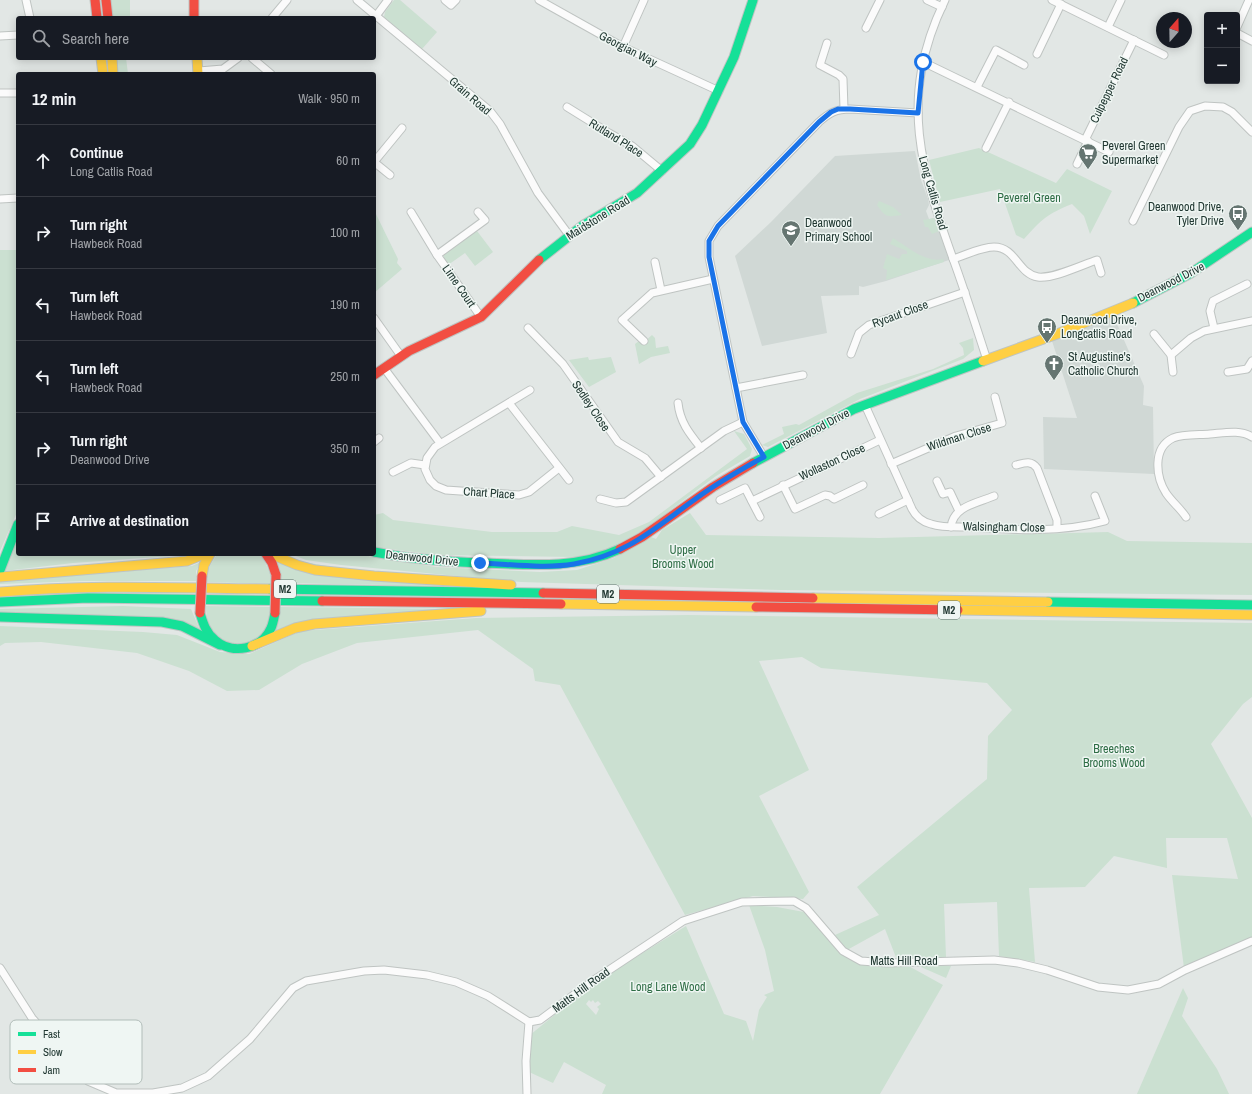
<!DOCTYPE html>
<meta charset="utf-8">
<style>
body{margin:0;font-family:"Archivo Narrow",sans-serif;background:#20242c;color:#f1f3f6}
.controls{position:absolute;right:12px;top:12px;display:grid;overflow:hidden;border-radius:4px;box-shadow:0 2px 10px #0003}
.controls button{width:36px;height:36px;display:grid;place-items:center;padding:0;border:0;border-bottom:1px solid #363941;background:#171b24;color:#f1f3f6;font:20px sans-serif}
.compass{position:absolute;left:1156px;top:12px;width:36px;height:36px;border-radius:50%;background:#171b24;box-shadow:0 2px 10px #0003;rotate:20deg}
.stop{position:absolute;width:12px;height:12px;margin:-9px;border:3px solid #1a73e8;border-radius:50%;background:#fff}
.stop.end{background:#1a73e8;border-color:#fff;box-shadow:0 1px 4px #0008}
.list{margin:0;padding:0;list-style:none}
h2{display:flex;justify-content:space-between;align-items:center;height:52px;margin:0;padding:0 16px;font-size:17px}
h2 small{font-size:13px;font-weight:400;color:#9ea1a6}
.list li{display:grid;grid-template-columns:26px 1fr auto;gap:12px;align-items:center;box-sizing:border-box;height:72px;padding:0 16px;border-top:1px solid #363941}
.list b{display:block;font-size:15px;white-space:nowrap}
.list p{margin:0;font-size:13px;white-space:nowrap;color:#9ea1a6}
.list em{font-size:13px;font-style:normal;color:#9ea1a6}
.icon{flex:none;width:22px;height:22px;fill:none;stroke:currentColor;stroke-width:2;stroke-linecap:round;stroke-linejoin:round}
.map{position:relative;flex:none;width:1252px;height:1094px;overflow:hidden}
.search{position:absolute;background:#171b24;box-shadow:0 2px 10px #0003;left:16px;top:16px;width:360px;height:44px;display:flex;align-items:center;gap:10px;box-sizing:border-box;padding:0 14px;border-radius:4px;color:#9ea1a6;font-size:15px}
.panel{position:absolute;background:#171b24;box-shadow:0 2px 10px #0003;left:16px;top:72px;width:360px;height:484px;border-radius:4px}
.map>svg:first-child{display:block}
.built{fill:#d0d8d5}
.green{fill:#cbe0d1;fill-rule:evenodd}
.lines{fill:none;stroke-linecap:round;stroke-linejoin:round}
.street-casing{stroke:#bfc4c2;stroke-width:9}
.fast-casing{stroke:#bec4c2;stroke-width:11}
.slow-casing{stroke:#bec4c2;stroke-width:11}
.jam-casing{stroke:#bec4c2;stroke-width:11}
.street{stroke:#fbfbfb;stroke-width:7}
.fast{stroke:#16e098;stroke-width:9}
.slow{stroke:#ffcf43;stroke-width:9}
.jam{stroke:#f24e42;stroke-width:9}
.jam-bridge-casing{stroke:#bcc3c1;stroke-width:11;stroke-linecap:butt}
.jam-bridge{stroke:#f24e42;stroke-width:9}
.route{stroke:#1a73e8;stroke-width:5}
.labels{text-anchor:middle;stroke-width:3;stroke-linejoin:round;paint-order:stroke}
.shield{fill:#eff6f3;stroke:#5f716c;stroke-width:1}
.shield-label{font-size:11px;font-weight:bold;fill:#213832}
.street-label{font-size:12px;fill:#213832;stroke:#eff6f3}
.poi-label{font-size:12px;fill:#213832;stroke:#eff6f3;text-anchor:start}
.park-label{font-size:12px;fill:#2e6d45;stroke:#eff6f3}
.key{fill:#eff6f3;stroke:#b1bdb9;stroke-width:1}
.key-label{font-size:11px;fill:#213832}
</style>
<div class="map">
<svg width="1252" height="1094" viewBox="0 0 1252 1094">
<rect width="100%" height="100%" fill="#e2e7e5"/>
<!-- built -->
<g class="built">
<polygon points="915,151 921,180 928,199 929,205 926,211 929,219 935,218 949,260 886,281 863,287 859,286 859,295 821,296 827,333 762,346 735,256 771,222 835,156"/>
<polygon points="1114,317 1144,386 1143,405 1153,407 1154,474 1044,469 1043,417 1077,418 1052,341"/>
</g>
<!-- green -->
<g class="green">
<polygon points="110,0 130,0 130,18 111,18"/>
<polygon points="394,0 400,0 437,32 422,49 384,17 385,12"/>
<polygon points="116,58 126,58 128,74 118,74"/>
<path d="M979 148 1056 183 1067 169 1112 191 1090 234 1084 216 1072 204C1047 214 1042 219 1024 239L1016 235 1000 189 940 202 929 160Z"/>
<path d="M879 201 893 207 902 215C887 217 886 218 877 205Z"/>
<polygon points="374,210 398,259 397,263 402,269 374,293"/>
<polygon points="935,218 939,231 932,234 928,227 925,227 923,220"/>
<polygon points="477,231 493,252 475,266 465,253 448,265 444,258 444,254"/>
<path d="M893 238C908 247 925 263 943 259L944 262 886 280 887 270 883 268 887 254 899 259 902 254H907V251L890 244Z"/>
<polygon points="0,250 18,250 18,510 0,551"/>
<polygon points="652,335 655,338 656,348 668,346 670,353 651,357 639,364 635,344 639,341 642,344"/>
<polygon points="973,338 974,350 963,359 860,399 768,447 762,445 784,434 782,427 796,424 799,425 857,393 933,369 964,355 963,348 959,343"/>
<polygon points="588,357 589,360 611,357 616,372 589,387 569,360"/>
<polygon points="734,431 744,434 752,449 750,456 716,476 669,511 655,524 608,550 574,557 438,555 374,547 374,515 383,513 393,520 492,532 557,532 572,526 619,535 649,522 747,449"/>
<polygon points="690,513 706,535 879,538 1108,532 1127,541 1252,543 1252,595 781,590 521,582 341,565 306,560 291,554 356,554 436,567 540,572 577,570 614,558 651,537 656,539 662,530"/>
<polygon points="18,533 18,554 199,554 73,563 4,571"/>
<polygon points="217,554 261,554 270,573 271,584 206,582 207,571"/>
<polygon points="276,557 440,586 280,583"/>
<polygon points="201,562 196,571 196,581 84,581 0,584 0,581 192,566"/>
<polygon points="123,606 191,609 199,628 0,612 0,609"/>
<path d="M206 606 271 607C270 613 270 621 268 626 254 658 205 646 206 606Z"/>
<polygon points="280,607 456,609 274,635 279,621"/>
<polygon points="688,615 1252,623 1252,697 1243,704 1211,744 1252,818 1252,939 1184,968 1172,875 1238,879 1227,838 1166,838 1167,868 1114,856 1085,887 1029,888 1035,962 999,956 997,902 944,904 946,957 897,960 885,929 847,950 835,935 879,915 857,887 987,779 988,736 1012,710 987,683 821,668 802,657 759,661 809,770 759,796 809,892 803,899 753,896 685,915 560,685 535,681 533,669 478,630 357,643 302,664 259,690 227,691 189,671 137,653 41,642 5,643 0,646 0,626 143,632 177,635 220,652 249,654 301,631 476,618"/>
<path d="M749 905 777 907 804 912 834 946 860 965 905 964 943 985 880 1094H602L606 1085 564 1062 553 1083 529 1072 530 1035 591 985 686 926 724 1014 746 1021 753 1041 759 1010 767 997 764 995 774 991 765 950ZM589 1000 591 1002 593 1000 595 1003 598 1001 601 1004 597 1007 599 1009 596 1015 586 1004Z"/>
<polygon points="914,964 951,966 946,978"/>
<polygon points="1183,988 1188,998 1182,1016 1217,1069 1229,1094 1137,1094"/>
</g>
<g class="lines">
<defs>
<g id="street">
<polyline points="26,0 30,18"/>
<polyline points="357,0 490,111 500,124 538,193 569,235"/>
<polyline points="445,0 451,5 456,0"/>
<polyline points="539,0 623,47 719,91"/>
<polyline points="927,0 942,7"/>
<path d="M945 0C897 99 921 170 956 267 967 298 977 329 987 360"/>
<polyline points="1052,0 1164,55"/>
<polyline points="376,16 388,0"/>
<polyline points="272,18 287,0"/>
<polyline points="1108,27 1121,0"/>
<polyline points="1237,27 1249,0"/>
<polyline points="866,28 880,0"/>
<polyline points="1237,33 1252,41"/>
<polyline points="0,36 18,35"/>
<polyline points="827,43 820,65 839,75 843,79 844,109"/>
<polyline points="623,47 644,0"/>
<polyline points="1037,54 1061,4"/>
<polyline points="252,58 271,74"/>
<polyline points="923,62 1109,152"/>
<polyline points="199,71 223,69 238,58"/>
<polyline points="977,87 996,50 1024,65"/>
<polyline points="0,93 18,93"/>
<polyline points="567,107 609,133 632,146 662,171"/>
<polyline points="1085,140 1134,40"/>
<polyline points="986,148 1009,102"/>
<polyline points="374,162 402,128"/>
<polyline points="374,162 390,175"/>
<polyline points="1077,164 1088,141"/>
<polyline points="0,199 18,198"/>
<polyline points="411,212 437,255 481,317"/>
<polyline points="1133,221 1179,127 1190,111 1205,106 1223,107 1232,112 1252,132"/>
<polyline points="437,255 485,220 478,212"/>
<path d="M953 259C966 255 981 247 994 247 1016 247 1018 274 1038 277 1053 279 1082 265 1097 260L1101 273"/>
<polyline points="655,262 661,290"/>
<polyline points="374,318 401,356"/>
<polyline points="528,328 563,364 618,442 645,458 661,477"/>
<polyline points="1214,328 1210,311 1213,301 1247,284"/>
<polyline points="1154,334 1171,355 1173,372"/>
<polyline points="644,341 622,320 652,293 713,279"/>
<polyline points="851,354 859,333 869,325 965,292"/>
<polyline points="1171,355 1191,338 1204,331 1252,321"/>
<polyline points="384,368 440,443"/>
<polyline points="1228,372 1247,369 1252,361"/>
<polyline points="736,388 803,375"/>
<polyline points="530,390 435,447 427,458 425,469 430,480 436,486 446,490 519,495 529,492 559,468"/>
<polyline points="509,403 569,480"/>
<path d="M678 403C680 422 689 433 701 448"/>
<path d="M865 405 912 509C916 517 923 522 931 524 943 528 958 527 971 527 1014 530 1062 533 1105 521L1095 496"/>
<polyline points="374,442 379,438"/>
<path d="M764 457 743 422 709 257V241L718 226 819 122C829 113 836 109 850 109L918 113"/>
<polyline points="891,464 956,436 1002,423 995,397"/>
<path d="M1016 465C1024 463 1031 460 1037 468L1057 520V528"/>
<polyline points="393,472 411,463 425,465"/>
<polyline points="937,481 943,494 950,492 959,511"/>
<polyline points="783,485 795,509 825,495 830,496 834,499 863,485"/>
<polyline points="600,499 616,503 626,502 724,431 743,422"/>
<polyline points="720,500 745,488 760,517"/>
<polyline points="752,501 880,440"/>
<polyline points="879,514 908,500"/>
<path d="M1186 517C1180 508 1172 502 1166 493 1156 477 1152 448 1173 438 1183 434 1199 435 1210 434 1223 433 1241 429 1252 437"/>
<path d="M951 527C953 506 978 503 994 496"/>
<polyline points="0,968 32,1018 88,1081 116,1093 153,1093 182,1088 208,1076 250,1039 293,988 306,981 364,971 384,970 427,975 456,982 488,996 529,1022"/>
<polyline points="529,1022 540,1020 591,982 683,921 742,902 794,901 806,908 843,951 861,961 887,963 994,960 1018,963 1047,970 1098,987 1128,990 1159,984 1185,970 1252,941"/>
<polyline points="527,1094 526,1061 529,1022"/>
</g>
<g id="fast">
<polyline points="539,260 582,226 637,193 690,144 702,125 734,57 753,0"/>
<polyline points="1133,303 1191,273 1252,232"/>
<polyline points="753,463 854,409 983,361"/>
<path d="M374 552C411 559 448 562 486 563 532 565 577 569 620 549"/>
<polyline points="0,570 18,524"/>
<polyline points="270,589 543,593"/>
<polyline points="0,602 88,598 322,601"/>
<polyline points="1048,602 1252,605"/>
<path d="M200 613C203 623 206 633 215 640 232 655 261 650 271 628 273 624 274 618 275 613"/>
<polyline points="0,617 162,622 182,626 220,645"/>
</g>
<g id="slow">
<polyline points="101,58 103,74"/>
<polyline points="112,58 113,74"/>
<polyline points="197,58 198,74"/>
<polyline points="983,361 1057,334 1133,303"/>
<polyline points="271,554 297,565 315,570 374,576 511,585"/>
<polyline points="202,576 204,565 210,554"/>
<polyline points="0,577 187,561 204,554"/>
<path d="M0 592C90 584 180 588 270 589"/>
<polyline points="813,598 1048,602"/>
<polyline points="561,604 756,607"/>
<polyline points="958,610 1252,615"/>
<polyline points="252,646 295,628 314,624 481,611"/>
</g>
<g id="jam">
<polyline points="95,0 97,18"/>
<polyline points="106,0 108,18"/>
<polyline points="194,0 194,18"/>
<polyline points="374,375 409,351 481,317 539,260"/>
<polyline points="620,549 642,537 713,487 753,463"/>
<polyline points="266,554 272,563 276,575"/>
<polyline points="543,593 813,598"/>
<polyline points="322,601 561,604"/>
<polyline points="756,607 958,610"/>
</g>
</defs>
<!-- street casing -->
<use href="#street" class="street-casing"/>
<!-- fast casing -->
<use href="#fast" class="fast-casing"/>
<!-- slow casing -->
<use href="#slow" class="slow-casing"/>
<!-- jam casing -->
<use href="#jam" class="jam-casing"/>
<!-- street -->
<use href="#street" class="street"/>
<!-- fast -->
<use href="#fast" class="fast"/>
<!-- slow -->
<use href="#slow" class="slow"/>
<!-- jam -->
<use href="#jam" class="jam"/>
<defs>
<g id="jam-bridge">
<polyline points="200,613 202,576"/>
<polyline points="275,613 276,575"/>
</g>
</defs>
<!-- jam-bridge casing -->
<use href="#jam-bridge" class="jam-bridge-casing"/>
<!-- jam-bridge -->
<use href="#jam-bridge" class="jam-bridge"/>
</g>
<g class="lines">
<!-- route -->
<path class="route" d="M480 563C510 564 544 569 574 564 628 554 652 530 694 500 716 484 740 470 764 457L743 422 709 257V241L718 226 819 122 831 112 838 109H850L918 113 923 62"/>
</g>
<!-- icons -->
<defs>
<symbol id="supermarket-pin" viewBox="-11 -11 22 30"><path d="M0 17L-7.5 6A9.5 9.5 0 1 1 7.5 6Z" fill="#657571" stroke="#eff6f3"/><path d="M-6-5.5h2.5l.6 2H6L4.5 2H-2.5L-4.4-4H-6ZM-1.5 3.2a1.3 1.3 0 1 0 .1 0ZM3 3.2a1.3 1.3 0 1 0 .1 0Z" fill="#fff"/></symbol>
<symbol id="bus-pin" viewBox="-11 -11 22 30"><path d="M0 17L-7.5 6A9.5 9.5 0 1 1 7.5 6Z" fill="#657571" stroke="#eff6f3"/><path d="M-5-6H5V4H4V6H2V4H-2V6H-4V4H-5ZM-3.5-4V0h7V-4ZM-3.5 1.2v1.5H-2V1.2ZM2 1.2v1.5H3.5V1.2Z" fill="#fff"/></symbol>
<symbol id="school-pin" viewBox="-11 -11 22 30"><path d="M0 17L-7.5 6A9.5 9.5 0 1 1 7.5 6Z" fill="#657571" stroke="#eff6f3"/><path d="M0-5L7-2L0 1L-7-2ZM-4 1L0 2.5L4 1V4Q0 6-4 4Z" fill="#fff"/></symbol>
<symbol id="church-pin" viewBox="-11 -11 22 30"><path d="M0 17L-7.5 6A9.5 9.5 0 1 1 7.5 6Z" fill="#657571" stroke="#eff6f3"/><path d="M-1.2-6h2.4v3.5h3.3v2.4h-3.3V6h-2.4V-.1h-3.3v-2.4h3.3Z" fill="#fff"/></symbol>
</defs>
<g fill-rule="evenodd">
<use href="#supermarket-pin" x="1077" y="142" width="22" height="30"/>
<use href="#bus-pin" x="1227" y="203" width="22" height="30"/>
<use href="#school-pin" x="780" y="219" width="22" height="30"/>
<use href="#bus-pin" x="1036" y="316" width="22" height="30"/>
<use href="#church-pin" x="1043" y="353" width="22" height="30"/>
</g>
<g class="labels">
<!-- shield labels -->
<g class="shield">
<rect x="274" y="580" width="22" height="18" rx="3"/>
<rect x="597" y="585" width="22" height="18" rx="3"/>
<rect x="938" y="601" width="22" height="18" rx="3"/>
</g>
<g class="shield-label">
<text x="285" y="593">M2</text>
<text x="608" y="598">M2</text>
<text x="949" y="614">M2</text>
</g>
<!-- street labels -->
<g class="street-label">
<text transform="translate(628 49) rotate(27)" y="4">Georgian Way</text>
<text transform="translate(1109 90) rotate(-64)" y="4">Culpepper Road</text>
<text transform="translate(470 96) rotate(41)" y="4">Grain Road</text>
<text transform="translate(616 138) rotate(32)" y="4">Rutland Place</text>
<text transform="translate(933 193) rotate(74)" y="4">Long Catlis Road</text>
<text transform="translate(598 218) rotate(-32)" y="4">Maidstone Road</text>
<text transform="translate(1171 282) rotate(-27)" y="4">Deanwood Drive</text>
<text transform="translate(459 286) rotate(55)" y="4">Lime Court</text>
<text transform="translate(900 314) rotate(-20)" y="4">Rycaut Close</text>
<text transform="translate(591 406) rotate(56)" y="4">Sedley Close</text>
<text transform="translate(816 429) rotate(-28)" y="4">Deanwood Drive</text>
<text transform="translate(959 437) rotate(-18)" y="4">Wildman Close</text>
<text transform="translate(832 462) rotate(-25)" y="4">Wollaston Close</text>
<text transform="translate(489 493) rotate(4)" y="4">Chart Place</text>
<text transform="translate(1004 527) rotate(1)" y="4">Walsingham Close</text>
<text transform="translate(422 558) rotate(6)" y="4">Deanwood Drive</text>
<text x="904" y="965">Matts Hill Road</text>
<text transform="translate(581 990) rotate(-36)" y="4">Matts Hill Road</text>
</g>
<!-- poi labels -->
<g class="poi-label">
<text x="1102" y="150">Peverel Green<tspan x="1102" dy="14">Supermarket</tspan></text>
<text x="1224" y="211" text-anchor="end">Deanwood Drive,<tspan x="1224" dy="14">Tyler Drive</tspan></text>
<text x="805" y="227">Deanwood<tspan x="805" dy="14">Primary School</tspan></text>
<text x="1061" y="324">Deanwood Drive,<tspan x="1061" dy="14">Longcatlis Road</tspan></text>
<text x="1068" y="361">St Augustine's<tspan x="1068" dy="14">Catholic Church</tspan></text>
</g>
<!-- park labels -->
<g class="park-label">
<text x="1029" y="202">Peverel Green</text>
<text x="683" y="554">Upper<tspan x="683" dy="14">Brooms Wood</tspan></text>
<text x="1114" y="753">Breeches<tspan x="1114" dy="14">Brooms Wood</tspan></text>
<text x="668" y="991">Long Lane Wood</text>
</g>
</g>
<!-- legend -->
<rect x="10" y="1020" width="132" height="64" rx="6" class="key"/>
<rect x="18" y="1032" width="18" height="4" fill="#16e098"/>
<rect x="18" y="1050" width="18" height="4" fill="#ffcf43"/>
<rect x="18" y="1068" width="18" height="4" fill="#f24e42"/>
<g class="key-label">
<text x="43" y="1038">Fast</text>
<text x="43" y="1056">Slow</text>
<text x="43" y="1074">Jam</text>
</g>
</svg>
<div class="controls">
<button>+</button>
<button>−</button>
</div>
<svg class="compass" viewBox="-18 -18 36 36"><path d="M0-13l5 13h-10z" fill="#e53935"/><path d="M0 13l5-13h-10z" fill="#9ea1a6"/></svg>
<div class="stop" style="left:923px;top:62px"></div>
<div class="stop end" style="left:480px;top:563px"></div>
<div class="search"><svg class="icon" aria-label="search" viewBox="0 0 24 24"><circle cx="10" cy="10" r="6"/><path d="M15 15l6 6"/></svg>Search here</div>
<section class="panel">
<h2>12 min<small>Walk · 950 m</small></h2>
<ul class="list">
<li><svg class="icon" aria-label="ahead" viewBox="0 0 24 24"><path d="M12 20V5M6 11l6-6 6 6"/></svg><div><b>Continue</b><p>Long Catlis Road</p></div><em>60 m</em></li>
<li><svg class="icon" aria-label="right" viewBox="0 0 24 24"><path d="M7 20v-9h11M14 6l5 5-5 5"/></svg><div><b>Turn right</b><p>Hawbeck Road</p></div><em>100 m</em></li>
<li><svg class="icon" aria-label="left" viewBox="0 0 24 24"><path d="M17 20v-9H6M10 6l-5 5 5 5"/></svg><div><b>Turn left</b><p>Hawbeck Road</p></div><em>190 m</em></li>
<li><svg class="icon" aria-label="left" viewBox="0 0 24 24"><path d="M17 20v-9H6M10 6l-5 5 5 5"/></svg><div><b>Turn left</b><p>Hawbeck Road</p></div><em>250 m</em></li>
<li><svg class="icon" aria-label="right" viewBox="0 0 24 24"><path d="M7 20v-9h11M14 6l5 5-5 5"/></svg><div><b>Turn right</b><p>Deanwood Drive</p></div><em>350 m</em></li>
<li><svg class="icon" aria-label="arrive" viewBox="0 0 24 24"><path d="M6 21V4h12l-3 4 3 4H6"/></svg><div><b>Arrive at destination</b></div></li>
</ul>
</section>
</div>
